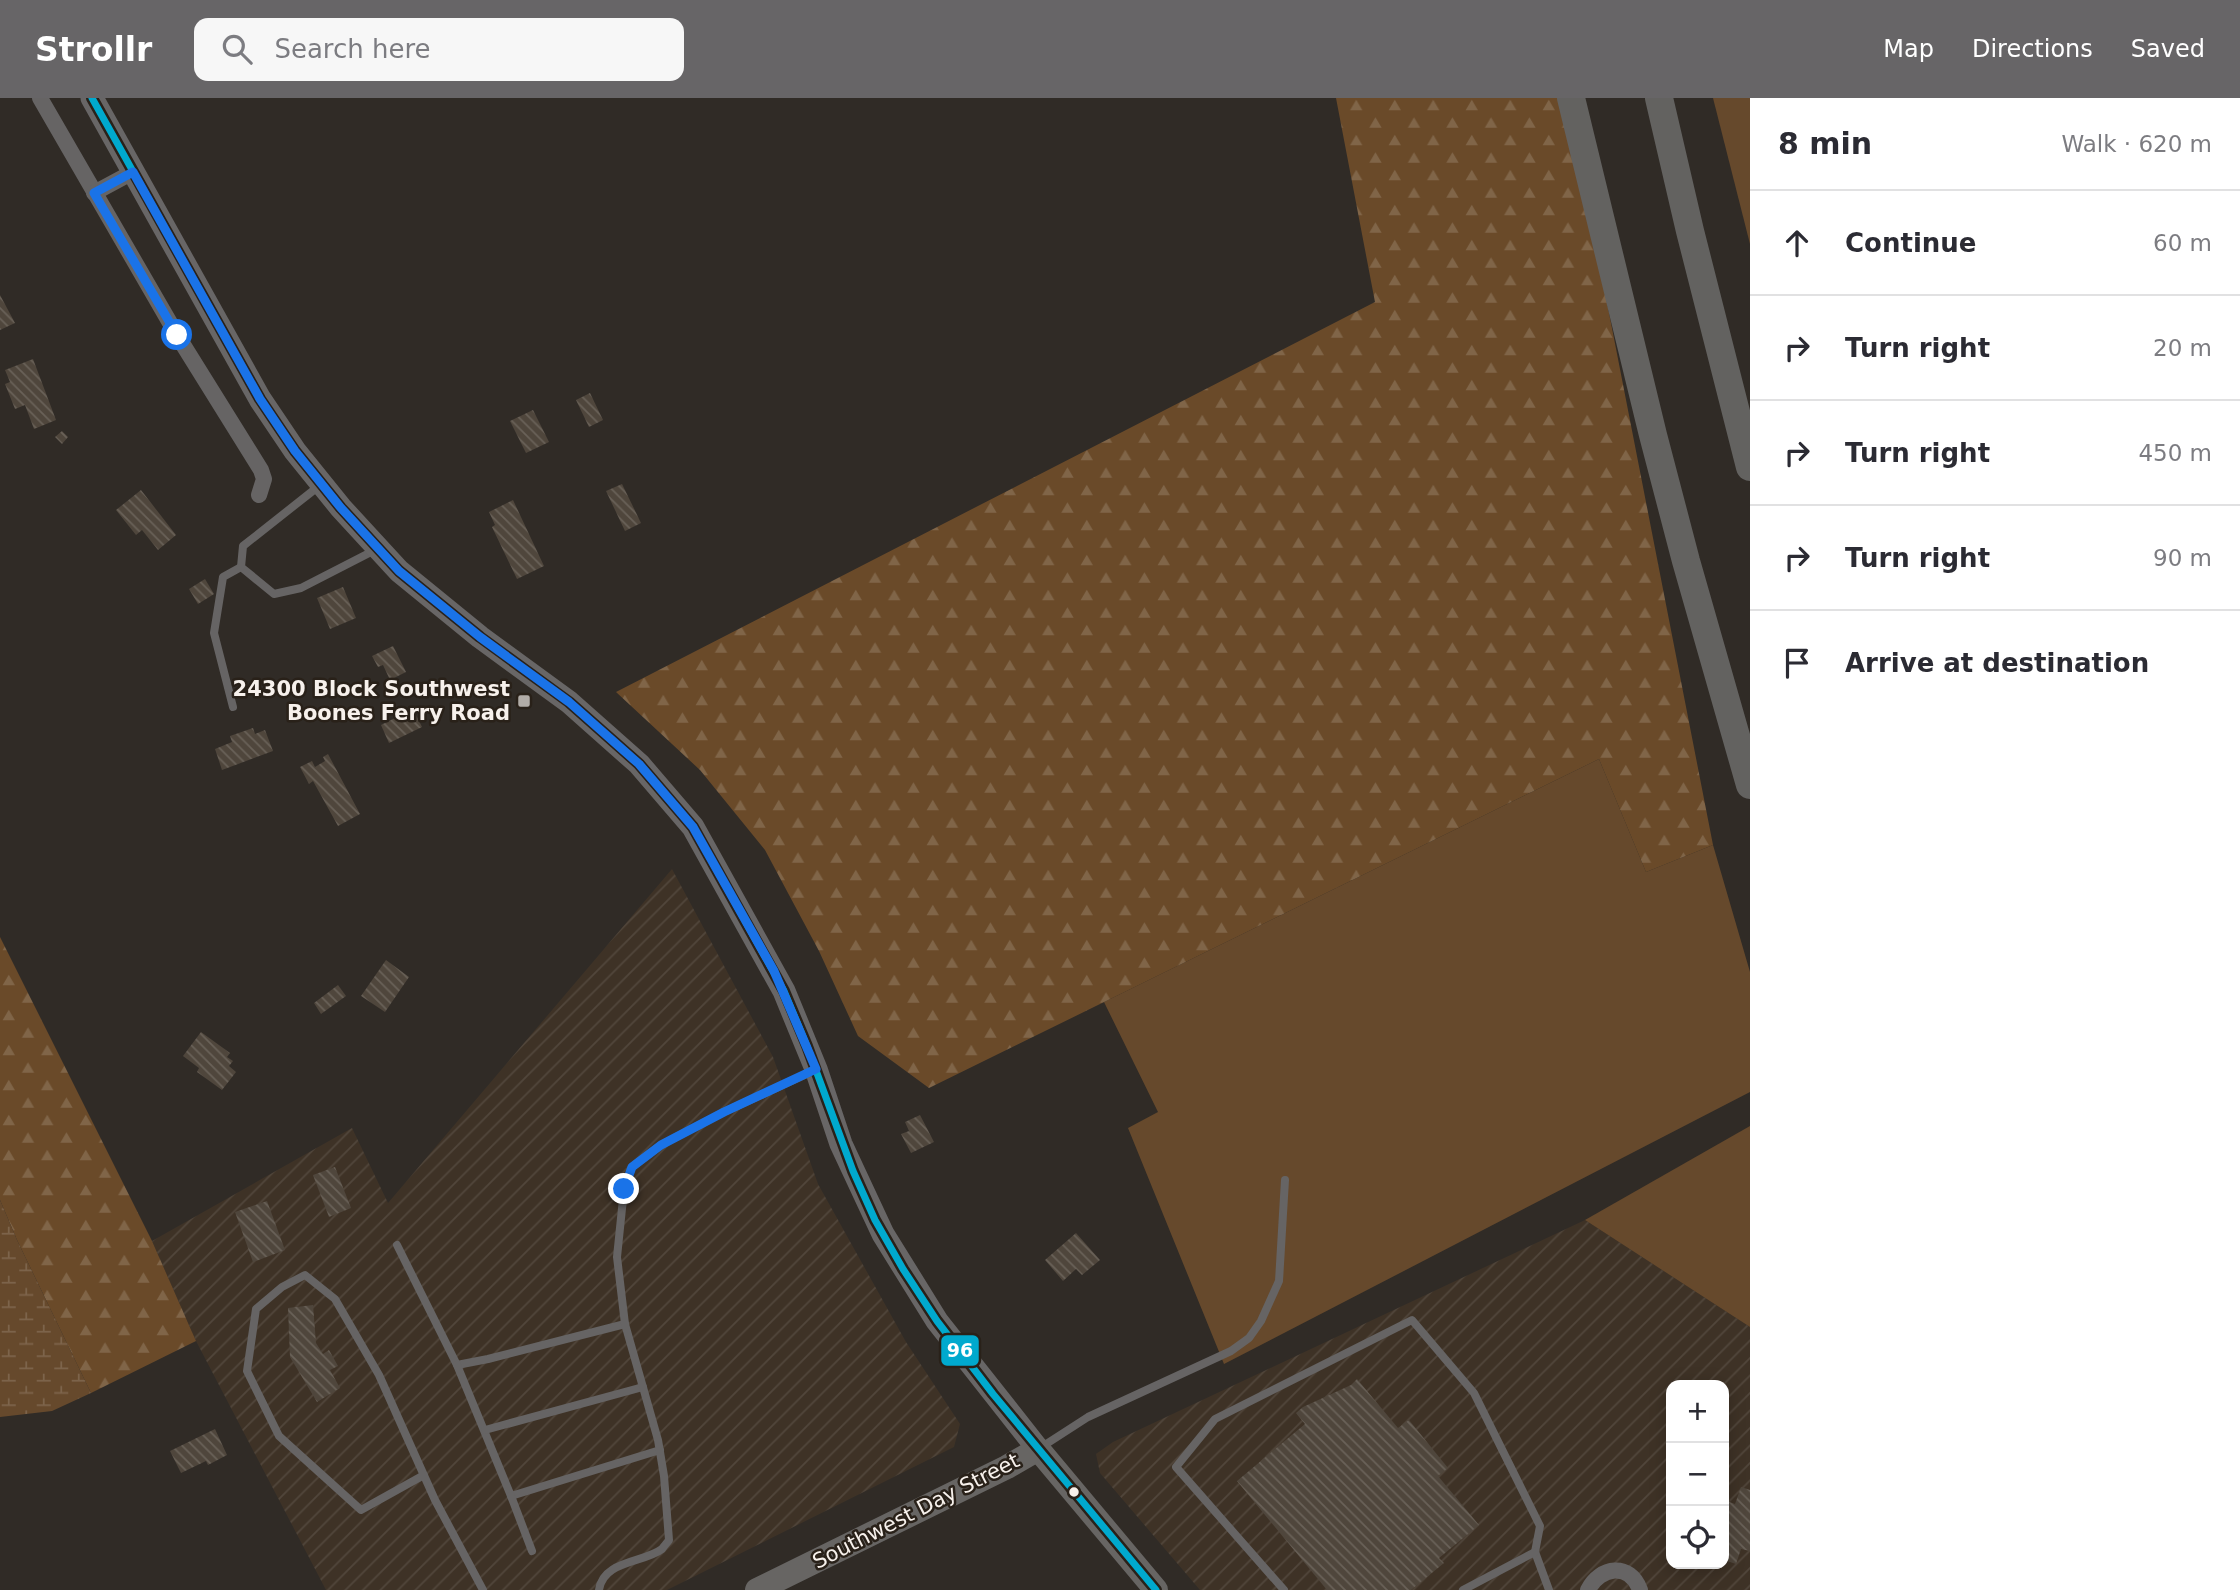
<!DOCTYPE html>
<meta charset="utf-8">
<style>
body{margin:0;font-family:"DejaVu Sans",sans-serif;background:#f7f7f7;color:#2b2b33}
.controls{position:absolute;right:21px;bottom:21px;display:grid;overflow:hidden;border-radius:14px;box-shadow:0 4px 18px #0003}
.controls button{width:63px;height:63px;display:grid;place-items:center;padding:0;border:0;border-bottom:2px solid #e1e1e2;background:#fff;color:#2b2b33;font:35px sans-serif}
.stop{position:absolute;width:21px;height:21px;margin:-16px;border:5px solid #1a73e8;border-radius:50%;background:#fff}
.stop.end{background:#1a73e8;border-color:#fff;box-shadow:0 2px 7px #0008}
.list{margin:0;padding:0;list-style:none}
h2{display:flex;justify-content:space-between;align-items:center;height:91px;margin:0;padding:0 28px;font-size:30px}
h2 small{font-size:23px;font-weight:400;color:#7c7c81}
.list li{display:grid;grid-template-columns:46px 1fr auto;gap:21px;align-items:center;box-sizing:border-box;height:105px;padding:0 28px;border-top:2px solid #e1e1e2}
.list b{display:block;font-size:26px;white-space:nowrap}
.list em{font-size:23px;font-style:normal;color:#7c7c81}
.icon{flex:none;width:38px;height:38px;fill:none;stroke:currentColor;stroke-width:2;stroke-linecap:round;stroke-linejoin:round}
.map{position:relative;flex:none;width:1750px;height:1492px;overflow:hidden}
header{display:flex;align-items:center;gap:42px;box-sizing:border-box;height:98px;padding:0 35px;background:#676567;color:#fff}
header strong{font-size:33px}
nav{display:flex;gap:38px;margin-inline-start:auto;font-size:24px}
.search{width:490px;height:63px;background:#f7f7f7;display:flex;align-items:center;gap:18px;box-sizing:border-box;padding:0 24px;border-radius:14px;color:#7c7c81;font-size:26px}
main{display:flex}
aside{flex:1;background:#fff}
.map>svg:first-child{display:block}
.industrial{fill:url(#industrial-furrows);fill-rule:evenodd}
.grass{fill:#66492c}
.forest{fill:url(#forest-firs)}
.wetland{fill:url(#wetland-marsh)}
.building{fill:url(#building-back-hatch)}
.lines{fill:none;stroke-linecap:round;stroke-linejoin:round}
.service{stroke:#666464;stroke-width:8}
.minor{stroke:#666464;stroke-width:16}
.secondary{stroke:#686666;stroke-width:23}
.primary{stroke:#676563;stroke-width:24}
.motorway{stroke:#636260;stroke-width:28}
.bus-1-casing{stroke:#292119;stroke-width:12}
.bus-1{stroke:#00a9ce;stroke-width:7}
.route{stroke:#1a73e8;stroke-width:9}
.poi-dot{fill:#b1aca7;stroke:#292119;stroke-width:2.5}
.bus-dot{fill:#f7f1ec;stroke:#292119;stroke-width:2.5}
.labels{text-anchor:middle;stroke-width:5;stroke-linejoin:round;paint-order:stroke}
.poi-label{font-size:21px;font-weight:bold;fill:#f7f1ec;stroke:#292119;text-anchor:end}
.street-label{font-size:21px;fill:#f7f1ec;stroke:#292119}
.line-badge{stroke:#292119;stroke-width:2.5}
.badge-label{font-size:19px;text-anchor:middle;font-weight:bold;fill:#fff}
</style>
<header>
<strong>Strollr</strong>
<div class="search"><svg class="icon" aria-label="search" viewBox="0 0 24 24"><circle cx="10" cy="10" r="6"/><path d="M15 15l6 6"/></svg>Search here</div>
<nav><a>Map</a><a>Directions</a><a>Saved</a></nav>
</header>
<main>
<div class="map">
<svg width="1750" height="1492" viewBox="0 0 1750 1492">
<defs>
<pattern id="industrial-furrows" width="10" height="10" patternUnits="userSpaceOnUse" patternTransform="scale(1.75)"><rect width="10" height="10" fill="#3e3226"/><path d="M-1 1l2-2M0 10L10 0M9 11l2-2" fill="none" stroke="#51463b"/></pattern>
<pattern id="forest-firs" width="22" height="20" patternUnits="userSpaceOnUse" patternTransform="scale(1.75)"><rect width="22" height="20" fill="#6a4a29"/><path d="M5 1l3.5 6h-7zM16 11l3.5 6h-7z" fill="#806548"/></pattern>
<pattern id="wetland-marsh" width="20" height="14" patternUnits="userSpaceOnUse" patternTransform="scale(1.75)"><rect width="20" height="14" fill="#66492c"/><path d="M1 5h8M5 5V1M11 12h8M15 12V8" fill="none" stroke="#7d644b"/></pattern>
<pattern id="building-back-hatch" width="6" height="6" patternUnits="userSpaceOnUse" patternTransform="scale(1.75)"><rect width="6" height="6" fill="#4f463c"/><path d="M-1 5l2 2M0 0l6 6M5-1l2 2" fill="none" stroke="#696158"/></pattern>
</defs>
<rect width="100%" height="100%" fill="#302b26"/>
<!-- industrial -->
<g class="industrial">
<polygon points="672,771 773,959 818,1086 906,1244 960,1326 954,1349 667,1492 326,1492 196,1243 152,1143 352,1030 388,1105"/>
<path d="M1585 1122 1750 1229V1492H1200L1100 1375 1096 1356 1113 1344ZM1671 1287H1724V1466H1671Z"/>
</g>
<!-- grass -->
<g class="grass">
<polygon points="1713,0 1750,0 1750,146"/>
<polygon points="1599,661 1646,774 1713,747 1750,874 1750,994 1224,1266 1128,1030 1158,1014 1104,904"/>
<polygon points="1750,1028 1750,1229 1585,1122"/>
</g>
<!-- forest -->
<g class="forest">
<polygon points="1336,0 1567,0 1713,747 1646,774 1599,661 929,990 858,938 819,853 765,752 700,672 616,594 1375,204"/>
<polygon points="0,839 152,1143 196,1243 91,1295 17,1142 0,1102"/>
</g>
<!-- wetland -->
<polygon class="wetland" points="0,1102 17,1142 91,1295 52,1313 0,1319"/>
<!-- building -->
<g class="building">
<polygon points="0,197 15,225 0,232"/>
<polygon points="33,261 56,322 34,331 25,307 15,311 5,286 10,284 5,272"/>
<polygon points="590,295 603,322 589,329 576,302"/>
<polygon points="533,312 549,344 526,355 510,323"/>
<polygon points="62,333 68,339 62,346 55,339"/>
<polygon points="622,386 641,425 625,433 606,393"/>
<polygon points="141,392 176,437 158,452 142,432 136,437 116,412"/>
<polygon points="513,402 544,468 517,481 492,429 495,427 489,414"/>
<polygon points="205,481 214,496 198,506 189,491"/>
<polygon points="343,489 356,520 330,531 317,500"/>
<polygon points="393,548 406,574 390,582 383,567 378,569 372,558"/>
<polygon points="413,611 422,629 389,645 381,627"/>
<polygon points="253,630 255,636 265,632 273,653 222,672 215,651 232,644 230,638"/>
<polygon points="328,656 360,716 338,728 313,683 309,686 300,669 312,663 315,669 325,663 323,659"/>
<polygon points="386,862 409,879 385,914 361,898"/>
<polygon points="338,887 346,898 321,916 314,905"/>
<polygon points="201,934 230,955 227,959 233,963 229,968 236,974 222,992 197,974 199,970 183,958"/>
<polygon points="920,1017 934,1044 911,1055 901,1036 909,1033 905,1024"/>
<polygon points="335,1069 351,1110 329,1119 313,1077"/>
<polygon points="267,1103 285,1152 253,1164 235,1114"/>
<polygon points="1076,1135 1100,1162 1082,1177 1076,1171 1063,1183 1045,1162"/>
<polygon points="313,1207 316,1245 323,1256 329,1252 338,1268 330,1272 340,1290 317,1304 290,1259 288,1210"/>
<polygon points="1357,1281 1398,1330 1409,1322 1448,1370 1438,1378 1479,1427 1439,1460 1444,1465 1411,1492 1327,1492 1237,1383 1305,1326 1296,1315 1303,1309 1351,1287"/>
<polygon points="215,1331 227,1357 208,1367 206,1363 181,1375 170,1353"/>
<polygon points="1741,1389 1750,1392 1750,1453 1741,1451 1736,1466 1724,1462 1724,1402 1735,1406"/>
</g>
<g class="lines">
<!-- service -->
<g class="service">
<polyline points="319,388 243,448 241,469 274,496 301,490 377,451"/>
<polyline points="233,609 214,535 223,479 241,469"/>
<polyline points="397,1147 457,1267 488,1261 625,1226"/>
<polyline points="457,1267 511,1398 660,1352"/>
<polyline points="485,1332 643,1289"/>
<polyline points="1040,1350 1088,1319 1231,1253 1249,1240 1261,1223 1279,1183 1285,1082"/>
<polyline points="424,1377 361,1412 279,1338 247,1273 256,1211 282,1189 305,1177 335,1201 379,1277 435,1402 483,1492"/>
<polyline points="511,1398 532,1453"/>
<path d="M599 1492C603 1462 644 1465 662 1451 664 1448 667 1445 669 1442L664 1378 658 1342 625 1226 617 1159 624 1091 632 1069 661 1047 724 1014 813 973"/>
<polyline points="1284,1492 1176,1369 1215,1321 1412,1222 1474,1295 1540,1428 1535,1454 1549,1492"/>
<polyline points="1463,1492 1535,1454"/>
</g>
<!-- minor -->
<g class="minor">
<polyline points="40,0 177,237 261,372 264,381 259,397"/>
<polyline points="94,95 133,74"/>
<path d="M1588 1492C1600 1468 1630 1464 1640 1492"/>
</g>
<!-- secondary -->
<polyline class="secondary" points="92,0 260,301 295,353 341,410 399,473 480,539 569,604 639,666 693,729 784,893 816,971 841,1046 883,1136 937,1223 1038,1351"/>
<!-- primary -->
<polyline class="primary" points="757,1492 1007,1369 1038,1351 1156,1492"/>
<!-- motorway -->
<g class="motorway">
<polyline points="1571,0 1653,337 1686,463 1750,687"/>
<polyline points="1659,0 1690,133 1750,369"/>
</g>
<defs>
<polyline id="bus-1" points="92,0 260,301 295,353 341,410 399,473 480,539 569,604 639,666 693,729 784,893 807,948 853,1073 875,1122 903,1171 937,1223 993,1296 1156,1492"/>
</defs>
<!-- bus-1 casing -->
<use href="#bus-1" class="bus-1-casing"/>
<!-- bus-1 -->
<use href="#bus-1" class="bus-1"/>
</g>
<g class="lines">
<!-- route -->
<polyline class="route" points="177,237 94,95 133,74 260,301 295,353 341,410 399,473 480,539 569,604 639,666 693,729 774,873 816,971 724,1014 661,1047 632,1069 624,1091"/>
</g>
<!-- markers -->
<rect class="poi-dot" x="517" y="596" width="14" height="14" rx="3.5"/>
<circle class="bus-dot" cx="1074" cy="1394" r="6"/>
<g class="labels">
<!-- poi labels -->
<g class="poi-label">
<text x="510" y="598">24300 Block Southwest<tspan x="510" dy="24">Boones Ferry Road</tspan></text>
</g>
<!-- street labels -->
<g class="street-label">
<text transform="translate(916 1413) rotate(-27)" y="7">Southwest Day Street</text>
</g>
</g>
<rect class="line-badge" x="940" y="1236" width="40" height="33" rx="7" fill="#00a9ce"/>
<g class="badge-label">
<text x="960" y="1259">96</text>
</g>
</svg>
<div class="controls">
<button>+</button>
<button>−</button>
<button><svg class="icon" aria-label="locate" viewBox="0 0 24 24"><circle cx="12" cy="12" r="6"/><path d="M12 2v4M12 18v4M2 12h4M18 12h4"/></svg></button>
</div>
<div class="stop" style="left:177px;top:237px"></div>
<div class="stop end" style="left:624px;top:1091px"></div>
</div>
<aside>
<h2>8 min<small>Walk · 620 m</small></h2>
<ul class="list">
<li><svg class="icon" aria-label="ahead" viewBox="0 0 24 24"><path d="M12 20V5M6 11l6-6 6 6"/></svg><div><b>Continue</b></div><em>60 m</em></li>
<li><svg class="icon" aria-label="right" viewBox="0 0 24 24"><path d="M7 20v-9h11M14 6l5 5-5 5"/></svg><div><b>Turn right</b></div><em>20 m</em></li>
<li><svg class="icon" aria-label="right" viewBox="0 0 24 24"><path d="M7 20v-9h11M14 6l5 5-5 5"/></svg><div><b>Turn right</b></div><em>450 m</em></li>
<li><svg class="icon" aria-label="right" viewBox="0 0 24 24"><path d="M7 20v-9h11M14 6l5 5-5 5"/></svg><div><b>Turn right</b></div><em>90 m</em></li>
<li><svg class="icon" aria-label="arrive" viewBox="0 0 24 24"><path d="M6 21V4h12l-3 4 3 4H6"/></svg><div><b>Arrive at destination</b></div></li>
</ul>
</aside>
</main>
